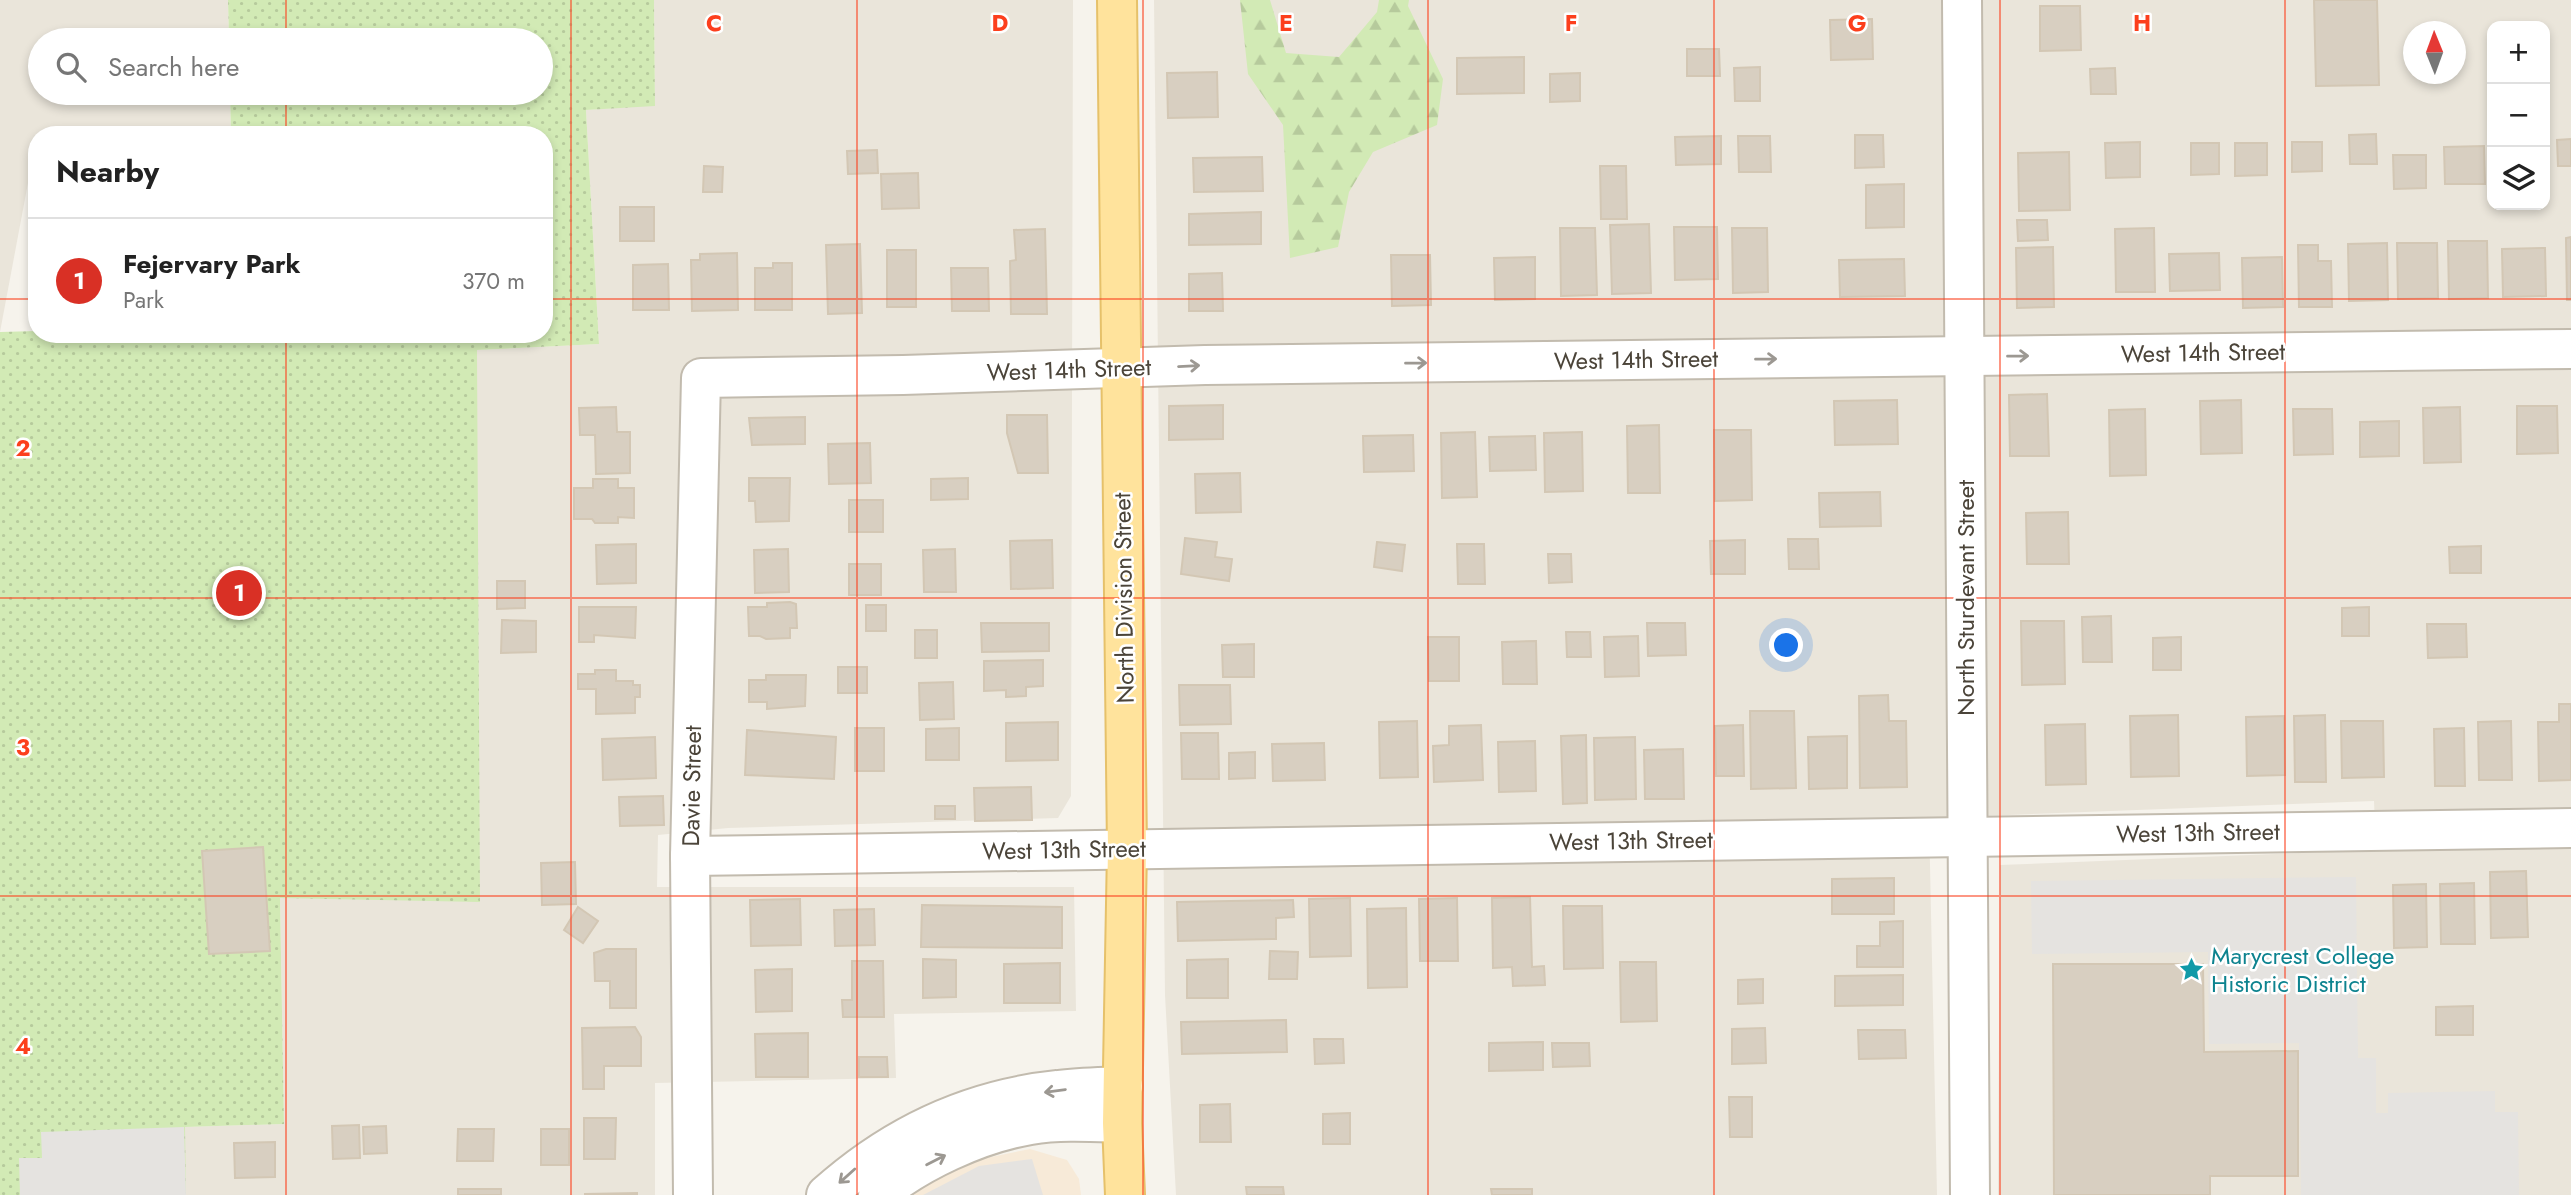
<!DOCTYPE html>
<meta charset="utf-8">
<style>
body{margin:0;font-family:Jost,sans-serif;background:#f6f6f6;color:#222}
.controls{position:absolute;right:21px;top:21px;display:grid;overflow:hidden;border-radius:14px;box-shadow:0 4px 10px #0003}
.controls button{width:63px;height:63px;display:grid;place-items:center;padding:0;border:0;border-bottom:2px solid #e0e0e0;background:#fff;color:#222;font:35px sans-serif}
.compass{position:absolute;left:2403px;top:21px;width:63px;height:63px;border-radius:50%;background:#fff;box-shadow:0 4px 10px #0003;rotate:359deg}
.you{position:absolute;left:1787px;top:646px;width:24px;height:24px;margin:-18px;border:5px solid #fff;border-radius:50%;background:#1a73e8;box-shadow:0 0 0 10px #1a73e833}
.badge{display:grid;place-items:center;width:46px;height:46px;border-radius:50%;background:#d93025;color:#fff;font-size:23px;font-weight:700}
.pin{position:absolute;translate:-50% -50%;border:4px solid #fff;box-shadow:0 2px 7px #0006}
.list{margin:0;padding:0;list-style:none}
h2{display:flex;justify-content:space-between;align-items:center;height:91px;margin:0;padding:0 28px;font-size:30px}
h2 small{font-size:23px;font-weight:400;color:#767676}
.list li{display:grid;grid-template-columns:46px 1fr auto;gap:21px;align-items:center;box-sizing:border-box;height:126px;padding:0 28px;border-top:2px solid #e0e0e0}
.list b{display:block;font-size:26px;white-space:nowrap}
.list p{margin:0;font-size:23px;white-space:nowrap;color:#767676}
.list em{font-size:23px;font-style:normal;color:#767676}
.icon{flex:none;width:38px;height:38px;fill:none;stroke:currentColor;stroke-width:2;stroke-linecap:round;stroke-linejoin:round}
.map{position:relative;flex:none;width:2571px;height:1195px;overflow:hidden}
.search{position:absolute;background:#fff;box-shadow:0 4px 10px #0003;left:28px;top:28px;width:525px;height:77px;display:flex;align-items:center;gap:18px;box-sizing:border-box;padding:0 24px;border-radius:38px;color:#767676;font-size:26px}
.panel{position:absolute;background:#fff;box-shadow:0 4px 10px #0003;left:28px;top:126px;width:525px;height:217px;border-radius:28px}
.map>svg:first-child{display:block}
.residential{fill:#eae5da;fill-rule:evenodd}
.commercial{fill:#f7ead8}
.forest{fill:url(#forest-firs)}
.park{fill:url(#park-dots)}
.parking{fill:#e5e3e0}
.building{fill:#d8cfc1;stroke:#d3c7b4;stroke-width:2}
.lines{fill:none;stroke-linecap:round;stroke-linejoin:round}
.minor-casing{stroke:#c2bbae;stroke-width:42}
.major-casing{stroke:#e6c16a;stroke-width:42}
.minor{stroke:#fff;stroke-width:38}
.major{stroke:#ffe39c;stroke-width:38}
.oneway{stroke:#9c9892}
.grid{fill:none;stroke:#fc3f1d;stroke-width:2;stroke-opacity:0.55}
.labels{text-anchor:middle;stroke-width:5;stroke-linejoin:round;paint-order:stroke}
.street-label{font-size:24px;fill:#4b4439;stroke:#fff}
.culture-label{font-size:24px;fill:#0d838f;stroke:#fff;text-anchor:start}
.grid-label{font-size:23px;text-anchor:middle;font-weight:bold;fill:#fc3f1d;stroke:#fff;stroke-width:5;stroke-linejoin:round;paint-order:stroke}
</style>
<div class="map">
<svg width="2571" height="1195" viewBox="0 0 2571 1195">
<defs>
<pattern id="forest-firs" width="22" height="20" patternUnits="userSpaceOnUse" patternTransform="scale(1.75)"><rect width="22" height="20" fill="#d2eab5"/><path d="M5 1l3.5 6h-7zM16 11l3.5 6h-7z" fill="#b6ca9c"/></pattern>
<pattern id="park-dots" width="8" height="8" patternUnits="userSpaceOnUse" patternTransform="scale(1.75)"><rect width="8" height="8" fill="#d2eab5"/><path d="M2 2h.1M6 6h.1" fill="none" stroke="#b6ca9c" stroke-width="1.8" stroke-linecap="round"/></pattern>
</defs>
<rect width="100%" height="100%" fill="#f6f3ec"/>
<!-- residential -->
<g class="residential">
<polygon points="0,0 228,0 229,40 40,40 40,93 230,93 231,135 37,135 0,332"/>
<polygon points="654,0 1073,0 1071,796 1058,818 728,828 658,835 657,887 1074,887 1076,1011 894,1014 896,1078 655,1083 655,1195 186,1195 184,1127 284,1124 280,898 477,350 599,344 586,110 655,105"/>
<path d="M1154 0H2571V1195H1998L2000 865 2376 850 2374 801 1929 818 1937 1195H1176L1165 995ZM2492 26H2545V205H2492ZM2414 32H2456V74H2414Z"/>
</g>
<!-- commercial -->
<polygon class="commercial" points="1030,1149 1067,1160 1079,1179 1081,1195 908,1195 971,1161"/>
<!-- forest -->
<polygon class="forest" points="1240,0 1270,0 1286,53 1339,57 1377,12 1379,0 1409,0 1408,6 1443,79 1437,125 1373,152 1349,192 1338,247 1290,258 1283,125 1248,74"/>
<!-- park -->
<polygon class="park" points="228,0 654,0 655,106 586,110 599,344 477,350 480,902 280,898 284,1124 185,1127 186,1195 0,1195 0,332 37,331 37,334 544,334 544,135 231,135 230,93 541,93 541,40 229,40"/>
<!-- parking -->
<g class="parking">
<polygon points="2356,877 2358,1058 2376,1058 2376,1113 2388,1113 2388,1093 2495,1091 2495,1112 2518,1112 2519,1195 2301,1195 2299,1043 2209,1044 2208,952 2032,954 2031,881"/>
<polygon points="184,1127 186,1195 20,1195 19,1158 42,1158 41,1132"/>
<polygon points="1032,1159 1043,1195 923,1195 979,1166"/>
</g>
<!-- building -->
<g class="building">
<polygon points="2314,0 2377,0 2379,85 2316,86"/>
<polygon points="2040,6 2080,6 2081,50 2040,51"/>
<polygon points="1872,19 1873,59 1831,60 1830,20"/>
<polygon points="1687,49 1719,49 1720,76 1687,76"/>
<polygon points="1524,57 1524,93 1457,94 1457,58"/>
<polygon points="1760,67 1760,101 1735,101 1734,68"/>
<polygon points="2115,68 2116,94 2091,94 2090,69"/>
<polygon points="1217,72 1218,117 1168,118 1167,73"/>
<polygon points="1580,73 1580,101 1550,102 1550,74"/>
<polygon points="2376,134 2377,164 2350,164 2349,135"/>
<polygon points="1855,135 1883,135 1884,167 1855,168"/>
<polygon points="1721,136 1721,164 1676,165 1675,137"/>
<polygon points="1738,136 1770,136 1771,172 1739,172"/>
<polygon points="2571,139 2571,166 2558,166 2557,140"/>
<polygon points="2140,142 2140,177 2106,178 2105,143"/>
<polygon points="2292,142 2322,142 2322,171 2292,172"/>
<polygon points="2191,143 2219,143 2219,174 2191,175"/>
<polygon points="2235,143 2267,143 2267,175 2235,176"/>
<polygon points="2484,146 2485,184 2445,184 2444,147"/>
<polygon points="877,150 878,173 848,174 847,151"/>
<polygon points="2069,152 2070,210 2019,211 2018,153"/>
<polygon points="2393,155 2426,155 2426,188 2394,189"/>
<polygon points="1262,157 1263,191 1194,192 1193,158"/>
<polygon points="704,166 723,167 722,192 703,192"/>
<polygon points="1600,166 1626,166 1627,219 1601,219"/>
<polygon points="918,173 919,208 882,209 881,174"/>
<polygon points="1904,184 1904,227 1866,228 1866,185"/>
<rect x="620" y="207" width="34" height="34"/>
<polygon points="1261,212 1261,244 1189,245 1189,214"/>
<polygon points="2017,220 2047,220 2048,240 2018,241"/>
<polygon points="1649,224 1651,293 1612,294 1610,225"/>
<polygon points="1674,227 1717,227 1718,279 1675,280"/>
<polygon points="1560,228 1595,228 1597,295 1561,296"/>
<polygon points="1732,228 1767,228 1768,292 1733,293"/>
<polygon points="2154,228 2155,292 2116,292 2115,229"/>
<polygon points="1045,229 1047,314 1011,314 1010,261 1016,260 1014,230"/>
<polygon points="2571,237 2571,300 2567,300 2566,238"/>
<polygon points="2448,241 2487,241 2488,298 2449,299"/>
<polygon points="2387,243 2388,300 2349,301 2348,244"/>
<polygon points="2397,243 2437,243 2438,298 2398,299"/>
<polygon points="860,244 862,313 828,314 826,245"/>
<polygon points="2298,245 2318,245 2318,261 2331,261 2332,307 2299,307"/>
<polygon points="2053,247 2054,307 2017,308 2016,248"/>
<polygon points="2545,248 2546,296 2503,297 2502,249"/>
<rect x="887" y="250" width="29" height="57"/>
<polygon points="737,253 738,310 692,311 691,260 700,260 700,254"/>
<polygon points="2219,253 2220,290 2170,291 2169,254"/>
<polygon points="1391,255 1430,255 1431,305 1392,306"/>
<polygon points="1535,257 1535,299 1495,300 1494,258"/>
<polygon points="2282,257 2283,307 2243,308 2242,258"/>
<polygon points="1904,259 1905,296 1840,297 1839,260"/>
<polygon points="773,263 792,263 792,310 755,310 755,268 773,268"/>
<polygon points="668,264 669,310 633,310 633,265"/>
<polygon points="951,268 988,268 989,311 952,311"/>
<polygon points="1222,273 1223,311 1189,311 1189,274"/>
<polygon points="2047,394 2049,456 2010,456 2009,395"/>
<polygon points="1897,400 1898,444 1835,445 1834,401"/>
<polygon points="2241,400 2242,453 2201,454 2200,401"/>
<polygon points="1223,405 1223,439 1169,440 1169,406"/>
<polygon points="2517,406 2557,406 2558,453 2517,454"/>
<polygon points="616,407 617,432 630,432 630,473 596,474 595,435 580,435 579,408"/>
<polygon points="2460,407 2461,462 2424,463 2423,408"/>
<polygon points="2145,409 2146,475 2110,476 2109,410"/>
<polygon points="2293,409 2332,409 2333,454 2294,455"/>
<polygon points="1007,415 1047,415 1048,473 1018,473 1007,433"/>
<polygon points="805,417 805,444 752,445 749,418"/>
<polygon points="2399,421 2399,456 2360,457 2360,422"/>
<polygon points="1659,425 1660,493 1628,493 1627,426"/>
<polygon points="1714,430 1751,430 1752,500 1715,501"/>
<polygon points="1475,432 1477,497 1442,498 1441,433"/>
<polygon points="1582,432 1583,491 1545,492 1544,433"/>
<polygon points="1413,435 1414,471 1364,472 1363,436"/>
<polygon points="1535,436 1536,470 1490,471 1489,437"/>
<polygon points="870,443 871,483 829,484 828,444"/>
<polygon points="1240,473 1241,512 1196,513 1195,474"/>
<polygon points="749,478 790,478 789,521 756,522 755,501 749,501"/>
<polygon points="968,478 968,499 931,500 931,479"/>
<polygon points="593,479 618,479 618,488 634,488 634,518 618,517 618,523 595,523 592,519 574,519 574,488 593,488"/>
<polygon points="1880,492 1881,526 1820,527 1819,493"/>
<rect x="849" y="500" width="34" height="32"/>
<polygon points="2068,512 2069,564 2027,564 2026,513"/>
<polygon points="1185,538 1217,542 1215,557 1232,559 1229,581 1181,574"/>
<polygon points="1788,539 1818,539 1819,569 1789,569"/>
<polygon points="1052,540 1053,588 1011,589 1010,541"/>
<polygon points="1745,540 1745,574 1711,574 1710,541"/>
<polygon points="1377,542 1405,545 1402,571 1374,567"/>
<polygon points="636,544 636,583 597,584 596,545"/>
<polygon points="1457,544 1484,544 1485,584 1458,584"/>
<polygon points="2481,546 2481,573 2450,573 2449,547"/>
<polygon points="788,549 789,592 755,593 754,550"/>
<polygon points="955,549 956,592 924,592 923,550"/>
<polygon points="1548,554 1571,554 1572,582 1549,583"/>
<rect x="849" y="564" width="32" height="31"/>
<polygon points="497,581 525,581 525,608 497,609"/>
<polygon points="790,602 796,604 797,628 790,628 790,638 766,639 760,636 749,636 748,607 767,607 767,603"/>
<rect x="866" y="605" width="20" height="26"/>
<polygon points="579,607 636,607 635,638 594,635 594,642 579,642"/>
<polygon points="2369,607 2369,636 2342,636 2342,608"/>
<polygon points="2111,616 2112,662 2083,662 2082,617"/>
<polygon points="502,620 536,621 536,652 501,653"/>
<polygon points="2021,621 2064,621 2065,684 2022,685"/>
<polygon points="981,623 1049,623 1049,651 982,652"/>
<polygon points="1647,623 1685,623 1686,655 1648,656"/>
<polygon points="2427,624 2466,624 2467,657 2428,658"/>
<rect x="915" y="630" width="22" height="28"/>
<polygon points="1566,632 1590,632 1591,657 1567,657"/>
<polygon points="1638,636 1639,676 1605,677 1604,637"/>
<polygon points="1428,637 1459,637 1459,681 1429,681"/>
<polygon points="2181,637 2181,670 2153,670 2153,638"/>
<polygon points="1536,641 1537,684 1503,684 1502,642"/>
<polygon points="1254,644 1254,677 1223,677 1222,645"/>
<polygon points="1043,660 1043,686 1026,687 1026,696 1006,697 1006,690 984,691 984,661"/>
<rect x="838" y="667" width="29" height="26"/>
<polygon points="595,670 616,670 616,681 633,681 633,685 640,685 640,697 635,697 635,713 596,714 596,689 578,689 578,674 595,674"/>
<polygon points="766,675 806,675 805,706 767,709 767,702 749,702 749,680 766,680"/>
<polygon points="953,682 954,719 920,720 919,683"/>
<polygon points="1179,685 1230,685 1231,724 1180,725"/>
<polygon points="1888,695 1889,721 1906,721 1907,787 1860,788 1859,696"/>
<polygon points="2559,704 2571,704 2571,780 2539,781 2538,722 2559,722"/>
<polygon points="1750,711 1794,711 1796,788 1751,789"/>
<polygon points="2178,715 2179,776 2131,777 2130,716"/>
<polygon points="2325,715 2326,782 2295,782 2294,716"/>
<polygon points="2284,716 2285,775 2247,776 2246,717"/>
<polygon points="1417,721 1418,777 1380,778 1379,722"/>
<polygon points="2341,721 2383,721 2384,777 2342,778"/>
<polygon points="2511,721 2512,780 2479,780 2478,722"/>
<polygon points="1058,722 1058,760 1006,761 1006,723"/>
<polygon points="2085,724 2086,784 2046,785 2045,725"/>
<polygon points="1481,725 1483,780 1434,782 1433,746 1449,745 1449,726"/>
<polygon points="1743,725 1744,776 1716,776 1715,726"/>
<rect x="855" y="728" width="29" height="43"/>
<polygon points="959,728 959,760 926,760 926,729"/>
<polygon points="2464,728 2465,786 2435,786 2434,729"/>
<polygon points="747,730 836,737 834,779 745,775"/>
<polygon points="1181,733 1218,733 1219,779 1182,779"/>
<polygon points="1586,735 1587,803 1563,804 1561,736"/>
<polygon points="1847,736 1847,788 1809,789 1808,737"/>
<polygon points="655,737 656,778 603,780 602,739"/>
<polygon points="1635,737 1636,799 1595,800 1594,738"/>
<polygon points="1535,741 1536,791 1499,792 1498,742"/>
<polygon points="1324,743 1325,780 1273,781 1272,744"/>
<polygon points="1683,749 1684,799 1645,799 1644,750"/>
<polygon points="1255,752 1255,778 1229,779 1229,753"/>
<polygon points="1031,787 1032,820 975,821 974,788"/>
<polygon points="663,796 664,825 620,826 619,797"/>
<rect x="935" y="806" width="20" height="13"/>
<polygon points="263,847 270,951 209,954 202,851"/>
<polygon points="575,862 576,904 542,905 541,863"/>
<polygon points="2526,871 2528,937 2491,938 2490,872"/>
<polygon points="1894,878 1894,914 1832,914 1832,879"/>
<polygon points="2474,883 2475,944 2441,944 2440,884"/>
<polygon points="2426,884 2427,947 2394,948 2393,885"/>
<polygon points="1530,897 1532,967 1544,966 1545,985 1513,986 1512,967 1493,968 1492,898"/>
<polygon points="1350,898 1351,956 1310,957 1309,899"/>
<polygon points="1457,898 1458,961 1420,961 1419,899"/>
<polygon points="800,899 801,945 751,946 750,900"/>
<polygon points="1293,900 1294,917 1276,918 1276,939 1178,941 1177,902"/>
<polygon points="922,905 1062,907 1062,948 921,947"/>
<polygon points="1563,906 1602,906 1603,968 1564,969"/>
<polygon points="578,907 598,921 583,943 564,930"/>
<polygon points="1406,908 1407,987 1368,988 1367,909"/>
<polygon points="874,909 875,945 835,946 834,910"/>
<polygon points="1903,921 1903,967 1857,967 1857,946 1880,946 1880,922"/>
<polygon points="606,949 636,949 636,1008 610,1008 610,981 595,981 594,953"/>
<polygon points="1270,951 1298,952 1297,979 1269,979"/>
<polygon points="923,959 956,960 956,997 923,998"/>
<polygon points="1228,959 1228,998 1187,998 1187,960"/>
<polygon points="852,961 883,961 884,1017 843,1017 842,1000 852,1000"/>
<polygon points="1620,962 1656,962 1657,1021 1621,1022"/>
<polygon points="1060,963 1060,1003 1004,1003 1004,964"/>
<polygon points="2053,964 2203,964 2204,1052 2298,1051 2298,1176 2210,1176 2210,1195 2054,1195"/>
<polygon points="792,969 792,1011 756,1012 755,970"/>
<polygon points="1903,975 1903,1005 1835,1006 1835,976"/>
<polygon points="1763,979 1763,1003 1738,1004 1738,980"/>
<polygon points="2473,1006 2473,1035 2436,1035 2436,1007"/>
<polygon points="1286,1020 1287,1052 1182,1054 1181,1022"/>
<polygon points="635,1027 641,1037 641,1066 604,1066 604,1089 583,1089 582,1028"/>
<polygon points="1765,1028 1766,1063 1732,1064 1732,1029"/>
<polygon points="1858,1030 1905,1030 1906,1058 1859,1059"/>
<polygon points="808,1033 808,1077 756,1077 755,1034"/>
<polygon points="1314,1039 1343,1039 1344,1063 1315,1064"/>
<polygon points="1543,1042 1543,1070 1489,1071 1489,1043"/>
<polygon points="1552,1043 1589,1043 1590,1066 1553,1067"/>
<polygon points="859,1057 887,1057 888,1077 859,1077"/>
<polygon points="1729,1097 1752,1097 1752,1137 1730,1137"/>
<polygon points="1230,1104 1231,1142 1200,1142 1200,1105"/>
<polygon points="1350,1113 1350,1144 1323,1144 1323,1114"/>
<polygon points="584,1118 616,1118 615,1159 584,1159"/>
<polygon points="359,1125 360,1158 333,1159 332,1126"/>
<polygon points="386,1126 387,1153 364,1154 363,1127"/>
<polygon points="458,1129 494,1129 493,1161 457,1161"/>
<rect x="541" y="1129" width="28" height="36"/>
<polygon points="275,1142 275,1177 235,1178 234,1143"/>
<polygon points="1246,1187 1283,1187 1284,1195 1247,1195"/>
<rect x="458" y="1189" width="43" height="6"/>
<polygon points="1491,1189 1532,1189 1532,1195 1492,1195"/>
<polygon points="637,1193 637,1195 585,1195 585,1194"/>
</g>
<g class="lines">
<defs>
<g id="minor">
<polyline points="1962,0 1970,1195"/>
<polyline points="690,856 2571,828"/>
<polyline points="693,1195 690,856 701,378 903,375 1205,365 2571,349"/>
<path d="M826 1195C892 1136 970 1099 1058 1090 1079 1087 1101 1087 1123 1086"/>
<path d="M878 1195C918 1162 978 1134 1030 1125 1060 1120 1092 1122 1122 1123"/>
</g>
<polyline id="major" points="1117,0 1127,849 1122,1123 1125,1195"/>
</defs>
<!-- minor casing -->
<use href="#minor" class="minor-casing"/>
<!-- major casing -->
<use href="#major" class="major-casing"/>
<!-- minor -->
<use href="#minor" class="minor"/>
<!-- major -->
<use href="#major" class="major"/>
</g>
<!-- one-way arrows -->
<defs><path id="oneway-shaft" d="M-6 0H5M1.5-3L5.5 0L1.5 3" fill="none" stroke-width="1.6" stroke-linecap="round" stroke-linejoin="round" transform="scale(1.75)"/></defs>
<g class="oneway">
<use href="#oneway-shaft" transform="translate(2018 356) rotate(-1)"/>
<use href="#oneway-shaft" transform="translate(1766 359) rotate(-1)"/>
<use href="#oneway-shaft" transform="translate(1416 363) rotate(-1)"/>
<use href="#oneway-shaft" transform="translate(1189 366) rotate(-3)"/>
<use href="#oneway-shaft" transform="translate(1055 1091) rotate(172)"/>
<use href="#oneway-shaft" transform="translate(936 1160) rotate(-27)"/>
<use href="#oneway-shaft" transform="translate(847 1176) rotate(138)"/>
</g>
<!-- grid -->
<path class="grid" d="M286 0V40M571 0V1195M857 0V1195M1143 0V1195M1428 0V1195M1714 0V1195M2000 0V1195M2285 0V1195M286 93V135M0 299H37M544 299H2571M286 334V1195M0 598H2571M0 896H2571"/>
<!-- icons -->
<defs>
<symbol id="sight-bare" viewBox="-9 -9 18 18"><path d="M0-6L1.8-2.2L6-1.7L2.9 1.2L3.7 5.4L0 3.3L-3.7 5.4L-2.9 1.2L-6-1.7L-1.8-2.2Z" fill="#0f9aa8" stroke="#fff" stroke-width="2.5" paint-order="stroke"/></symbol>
</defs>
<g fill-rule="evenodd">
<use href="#sight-bare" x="2174" y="952" width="35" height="35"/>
</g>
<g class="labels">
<!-- street labels -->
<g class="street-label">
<text transform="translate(2203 353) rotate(-1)" y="8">West 14th Street</text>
<text transform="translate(1636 360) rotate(-1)" y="8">West 14th Street</text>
<text transform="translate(1069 370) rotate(-2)" y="8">West 14th Street</text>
<text transform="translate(1124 598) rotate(-91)" y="8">North Division Street</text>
<text transform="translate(1966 598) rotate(-90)" y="8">North Sturdevant Street</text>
<text transform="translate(692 786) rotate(-89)" y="8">Davie Street</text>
<text transform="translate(2198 833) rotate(-1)" y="8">West 13th Street</text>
<text transform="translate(1631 841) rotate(-1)" y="8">West 13th Street</text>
<text transform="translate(1064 850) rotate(-1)" y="8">West 13th Street</text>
</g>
<!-- culture labels -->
<g class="culture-label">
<text x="2211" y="964">Marycrest College<tspan x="2211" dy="28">Historic District</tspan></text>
</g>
</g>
<g class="grid-label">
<text x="714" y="31">C</text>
<text x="1000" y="31">D</text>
<text x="1286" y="31">E</text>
<text x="1571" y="31">F</text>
<text x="1857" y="31">G</text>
<text x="2142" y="31">H</text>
<text x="23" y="456">2</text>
<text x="23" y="755">3</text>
<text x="23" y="1054">4</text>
</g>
</svg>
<div class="controls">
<button>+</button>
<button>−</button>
<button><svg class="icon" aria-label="layers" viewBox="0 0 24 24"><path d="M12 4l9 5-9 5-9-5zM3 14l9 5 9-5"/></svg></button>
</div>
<svg class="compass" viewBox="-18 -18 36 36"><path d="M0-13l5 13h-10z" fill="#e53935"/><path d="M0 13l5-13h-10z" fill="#767676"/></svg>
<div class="you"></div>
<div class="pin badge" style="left:239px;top:593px">1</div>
<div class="search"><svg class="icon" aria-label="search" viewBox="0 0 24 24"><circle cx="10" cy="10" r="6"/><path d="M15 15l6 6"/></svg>Search here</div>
<section class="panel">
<h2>Nearby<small></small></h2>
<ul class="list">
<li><span class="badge">1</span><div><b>Fejervary Park</b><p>Park</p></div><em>370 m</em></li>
</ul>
</section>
</div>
